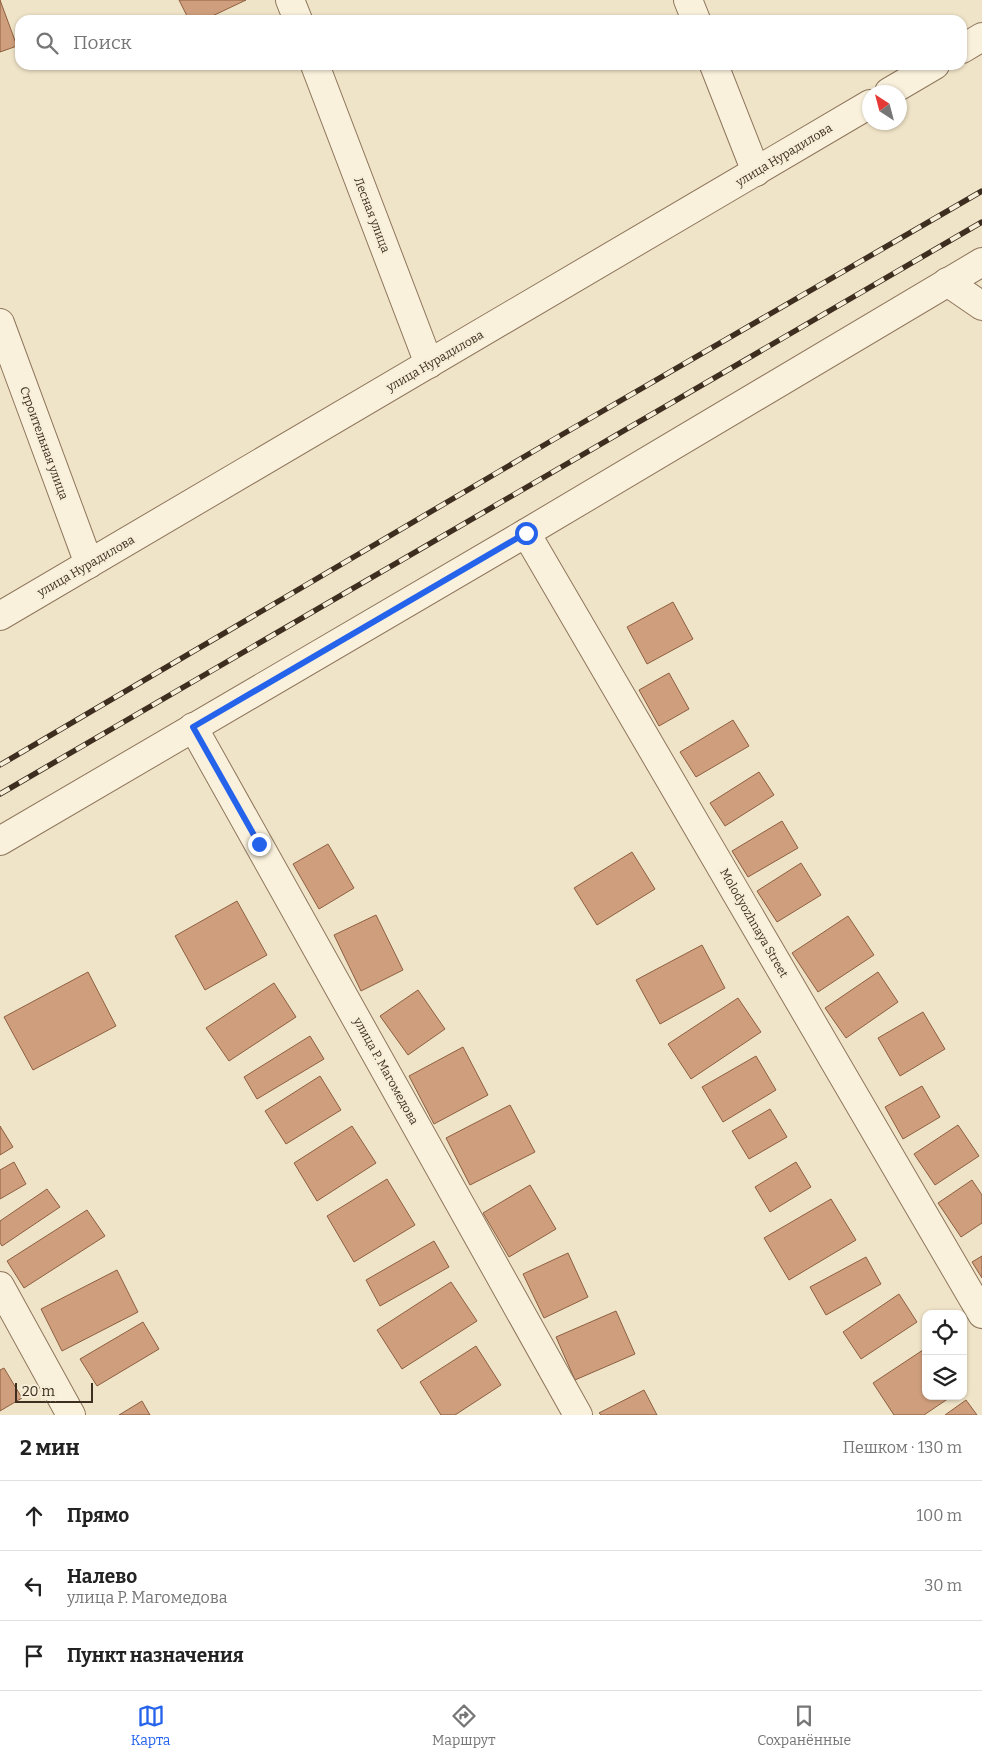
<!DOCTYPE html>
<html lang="ru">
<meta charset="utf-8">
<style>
body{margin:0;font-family:Bitter,serif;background:#f6f6f6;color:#222}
.controls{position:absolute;right:15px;bottom:15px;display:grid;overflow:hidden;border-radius:10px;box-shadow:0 1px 4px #0004}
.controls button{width:45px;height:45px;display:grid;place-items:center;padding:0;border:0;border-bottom:1px solid #e0e0e0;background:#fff;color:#222;font:25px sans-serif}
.compass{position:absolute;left:862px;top:85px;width:45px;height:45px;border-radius:50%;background:#fff;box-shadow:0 1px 4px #0004;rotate:324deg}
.scale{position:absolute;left:15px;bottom:12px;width:78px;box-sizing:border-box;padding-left:5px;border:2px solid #3d2e20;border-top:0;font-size:14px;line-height:18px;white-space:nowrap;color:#3d2e20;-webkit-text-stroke:4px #f7eed8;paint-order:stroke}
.stop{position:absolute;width:15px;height:15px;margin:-11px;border:4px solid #2563eb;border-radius:50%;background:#fff}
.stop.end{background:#2563eb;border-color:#fff;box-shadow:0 1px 5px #0008}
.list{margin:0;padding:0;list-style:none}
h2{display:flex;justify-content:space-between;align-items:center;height:65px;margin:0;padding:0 20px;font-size:21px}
h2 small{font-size:16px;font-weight:400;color:#767676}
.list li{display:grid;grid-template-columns:32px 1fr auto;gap:15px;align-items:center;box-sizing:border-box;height:70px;padding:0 20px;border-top:1px solid #e0e0e0}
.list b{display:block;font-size:19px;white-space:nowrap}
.list p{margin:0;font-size:16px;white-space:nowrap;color:#767676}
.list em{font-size:16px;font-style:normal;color:#767676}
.icon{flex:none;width:28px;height:28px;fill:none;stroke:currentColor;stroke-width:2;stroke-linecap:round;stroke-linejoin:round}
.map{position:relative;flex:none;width:982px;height:1415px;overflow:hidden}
.search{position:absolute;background:#fff;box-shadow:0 1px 4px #0004;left:15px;right:15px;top:15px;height:55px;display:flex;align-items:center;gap:12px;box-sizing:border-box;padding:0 18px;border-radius:15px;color:#767676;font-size:19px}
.sheet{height:275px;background:#fff}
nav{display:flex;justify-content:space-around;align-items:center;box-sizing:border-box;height:70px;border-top:1px solid #e0e0e0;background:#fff;font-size:14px;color:#767676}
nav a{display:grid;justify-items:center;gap:2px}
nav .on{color:#2563eb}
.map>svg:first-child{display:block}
.building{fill:#cf9f7d;stroke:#8d5f41}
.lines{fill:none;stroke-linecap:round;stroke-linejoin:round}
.minor-casing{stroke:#8d765c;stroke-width:30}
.minor{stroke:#faf1dc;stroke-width:28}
.rail-casing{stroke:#3d2e20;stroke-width:5.5}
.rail{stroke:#f7eed8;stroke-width:4;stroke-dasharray:11;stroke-linecap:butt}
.route{stroke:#2563eb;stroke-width:6}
.labels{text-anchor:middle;stroke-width:4.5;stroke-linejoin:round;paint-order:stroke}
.street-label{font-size:12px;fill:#3d2e20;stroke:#f7eed8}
</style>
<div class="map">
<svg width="982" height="1415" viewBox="0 0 982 1415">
<rect width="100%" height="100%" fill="#f0e4c8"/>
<!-- building -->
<g class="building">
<polygon points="0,0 17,46 0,52"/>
<polygon points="179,0 246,0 204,20 189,20"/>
<polygon points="673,602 693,639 647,664 627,627"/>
<polygon points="669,673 689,709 659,726 639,690"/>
<polygon points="733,720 749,746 696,777 680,752"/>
<polygon points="759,772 774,795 725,826 710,803"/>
<polygon points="782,821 798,848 748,877 732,851"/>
<polygon points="328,844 354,888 319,909 293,864"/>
<polygon points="632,852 655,889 597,925 574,888"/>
<polygon points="801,863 821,895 777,922 757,891"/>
<polygon points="237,901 267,955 205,990 175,936"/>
<polygon points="376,915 403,970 361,991 334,935"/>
<polygon points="848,916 874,955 818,992 792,953"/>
<polygon points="702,945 725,988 660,1024 636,980"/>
<polygon points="88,972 116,1026 33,1070 4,1017"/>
<polygon points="878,972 898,1002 846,1038 825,1008"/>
<polygon points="274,983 296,1017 229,1061 206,1028"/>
<polygon points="418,990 445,1029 408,1055 380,1016"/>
<polygon points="738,998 761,1032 691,1079 668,1044"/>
<polygon points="923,1012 945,1049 900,1076 878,1038"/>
<polygon points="310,1036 324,1059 257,1099 244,1077"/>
<polygon points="463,1047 488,1095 434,1124 409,1076"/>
<polygon points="756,1056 776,1090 723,1122 702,1087"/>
<polygon points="320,1076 341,1110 286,1144 265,1111"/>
<polygon points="922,1086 940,1117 903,1139 885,1107"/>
<polygon points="510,1105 535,1152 470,1185 446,1138"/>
<polygon points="770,1109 787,1137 749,1159 732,1131"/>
<polygon points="958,1125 979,1156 935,1185 914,1154"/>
<polygon points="0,1126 13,1147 0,1155"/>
<polygon points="352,1126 376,1163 317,1201 294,1163"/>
<polygon points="14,1162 26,1184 0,1199 0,1170"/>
<polygon points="796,1162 811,1187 770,1212 755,1187"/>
<polygon points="387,1179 415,1225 354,1262 327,1216"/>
<polygon points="972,1180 982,1195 982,1223 961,1237 938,1203"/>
<polygon points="530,1185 556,1229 509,1257 483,1213"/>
<polygon points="47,1189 60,1207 2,1246 0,1243 0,1221"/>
<polygon points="831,1199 856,1240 789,1280 764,1238"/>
<polygon points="87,1210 105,1236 24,1288 7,1261"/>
<polygon points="434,1241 449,1267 380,1306 366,1280"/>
<polygon points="568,1253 588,1297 544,1318 523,1274"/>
<polygon points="982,1256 982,1278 972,1262"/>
<polygon points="866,1257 881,1284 826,1315 810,1287"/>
<polygon points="117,1270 138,1312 62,1351 41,1309"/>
<polygon points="451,1282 477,1321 402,1369 377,1330"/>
<polygon points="899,1294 917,1322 861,1359 843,1332"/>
<polygon points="616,1311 635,1354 575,1380 556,1337"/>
<polygon points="143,1322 159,1349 97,1386 80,1359"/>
<polygon points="476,1346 501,1385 455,1415 441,1415 420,1382"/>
<polygon points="926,1348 926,1396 952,1396 924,1415 894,1415 873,1383"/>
<polygon points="4,1368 22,1398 0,1411 0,1370"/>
<polygon points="644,1390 657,1415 601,1415 599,1413"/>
<polygon points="966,1400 977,1415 945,1415"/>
<polygon points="142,1401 150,1415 119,1415"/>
</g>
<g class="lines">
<defs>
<g id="minor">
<polyline points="290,0 298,20"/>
<polyline points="688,0 696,20"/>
<polyline points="962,49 982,37"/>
<polyline points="315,65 429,364"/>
<polyline points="714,65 756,172"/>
<polyline points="889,92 935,65"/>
<polyline points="947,282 982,306"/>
<polyline points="0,323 89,564"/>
<polyline points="526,533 982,1314"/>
<polyline points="0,616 870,104"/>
<polyline points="193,727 578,1415"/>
<polyline points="0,841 526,533 982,262"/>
<polyline points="0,1286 71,1415"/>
</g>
</defs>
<!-- minor casing -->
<use href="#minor" class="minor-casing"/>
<!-- minor -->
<use href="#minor" class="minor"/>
<defs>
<g id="rail">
<polyline points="0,765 551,441 982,191"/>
<polyline points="0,794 982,222"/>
</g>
</defs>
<!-- rail casing -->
<use href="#rail" class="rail-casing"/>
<!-- rail -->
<use href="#rail" class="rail"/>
</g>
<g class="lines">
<!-- route -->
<polyline class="route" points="259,844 193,727 526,533"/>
</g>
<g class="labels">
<!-- street labels -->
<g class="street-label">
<text transform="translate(784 155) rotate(-31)" y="4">улица Нурадилова</text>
<text transform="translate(372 215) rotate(69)" y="4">Лесная улица</text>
<text transform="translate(435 361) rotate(-30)" y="4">улица Нурадилова</text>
<text transform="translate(44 443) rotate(70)" y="4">Строительная улица</text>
<text transform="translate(86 566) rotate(-30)" y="4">улица Нурадилова</text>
<text transform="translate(754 923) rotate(60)" y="4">Molodyozhnaya Street</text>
<text transform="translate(386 1071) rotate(61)" y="4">улица Р. Магомедова</text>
</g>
</g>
</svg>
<div class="controls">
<button><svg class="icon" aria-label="locate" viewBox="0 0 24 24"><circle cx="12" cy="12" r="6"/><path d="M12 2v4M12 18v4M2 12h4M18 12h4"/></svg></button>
<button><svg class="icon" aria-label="layers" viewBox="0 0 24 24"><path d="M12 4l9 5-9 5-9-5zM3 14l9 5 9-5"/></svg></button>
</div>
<svg class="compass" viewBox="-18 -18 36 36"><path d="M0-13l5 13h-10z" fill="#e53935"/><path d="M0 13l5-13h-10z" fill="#767676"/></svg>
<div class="scale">20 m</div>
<div class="stop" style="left:526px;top:533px"></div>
<div class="stop end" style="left:259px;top:844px"></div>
<div class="search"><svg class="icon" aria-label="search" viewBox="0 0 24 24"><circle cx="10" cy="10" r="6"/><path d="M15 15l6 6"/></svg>Поиск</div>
</div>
<section class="sheet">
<h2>2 мин<small>Пешком · 130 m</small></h2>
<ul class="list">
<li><svg class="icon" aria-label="ahead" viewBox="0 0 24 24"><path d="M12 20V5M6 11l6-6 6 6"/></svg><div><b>Прямо</b></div><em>100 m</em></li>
<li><svg class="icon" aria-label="left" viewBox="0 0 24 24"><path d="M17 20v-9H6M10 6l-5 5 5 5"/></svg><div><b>Налево</b><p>улица Р. Магомедова</p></div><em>30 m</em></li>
<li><svg class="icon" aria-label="arrive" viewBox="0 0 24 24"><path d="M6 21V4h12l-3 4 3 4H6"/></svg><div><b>Пункт назначения</b></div></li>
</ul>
</section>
<nav>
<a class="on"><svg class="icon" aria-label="map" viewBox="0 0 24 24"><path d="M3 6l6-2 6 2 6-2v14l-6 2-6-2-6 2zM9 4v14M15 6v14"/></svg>Карта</a>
<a><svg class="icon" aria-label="directions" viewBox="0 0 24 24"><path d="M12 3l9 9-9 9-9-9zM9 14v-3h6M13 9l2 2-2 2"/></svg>Маршрут</a>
<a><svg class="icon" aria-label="saved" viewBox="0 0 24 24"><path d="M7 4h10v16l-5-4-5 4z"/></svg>Сохранённые</a>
</nav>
